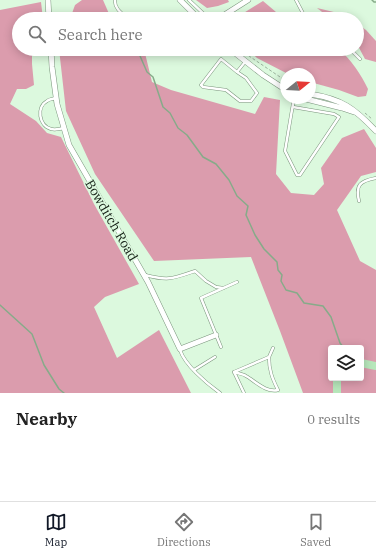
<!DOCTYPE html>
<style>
body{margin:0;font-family:"IBM Plex Serif",serif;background:#f6f6f6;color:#222}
.controls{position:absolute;right:12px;bottom:12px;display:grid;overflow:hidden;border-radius:4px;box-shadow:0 2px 10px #0003}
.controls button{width:36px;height:36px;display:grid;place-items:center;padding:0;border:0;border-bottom:1px solid #e0e0e0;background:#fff;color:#222;font:20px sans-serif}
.compass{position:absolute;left:280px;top:68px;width:36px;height:36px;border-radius:50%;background:#fff;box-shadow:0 2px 10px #0003;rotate:72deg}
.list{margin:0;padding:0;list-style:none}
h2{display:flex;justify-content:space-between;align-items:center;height:52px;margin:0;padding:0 16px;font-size:17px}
h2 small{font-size:13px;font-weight:400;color:#767676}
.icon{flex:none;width:22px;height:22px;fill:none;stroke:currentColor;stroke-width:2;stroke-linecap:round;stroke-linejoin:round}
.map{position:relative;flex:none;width:376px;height:393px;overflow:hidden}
.search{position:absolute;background:#fff;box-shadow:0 2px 10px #0003;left:12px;right:12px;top:12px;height:44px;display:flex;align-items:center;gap:10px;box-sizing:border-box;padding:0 14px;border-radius:22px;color:#767676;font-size:15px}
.sheet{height:108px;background:#fff}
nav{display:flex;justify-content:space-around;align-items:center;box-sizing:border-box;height:56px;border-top:1px solid #e0e0e0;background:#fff;font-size:11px;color:#767676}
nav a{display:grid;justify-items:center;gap:2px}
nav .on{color:#111827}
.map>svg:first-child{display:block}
.forest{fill:#db9cad;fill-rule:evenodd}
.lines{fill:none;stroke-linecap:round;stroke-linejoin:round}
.stream{stroke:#86ab89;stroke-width:1.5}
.river{stroke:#b7e7bb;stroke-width:8}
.service-casing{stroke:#7b957d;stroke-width:3.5}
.minor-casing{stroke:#7b957d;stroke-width:6}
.path{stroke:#9bb29d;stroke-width:1;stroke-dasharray:3 2;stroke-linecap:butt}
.service{stroke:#fff;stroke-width:2.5}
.minor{stroke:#fff;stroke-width:5}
.labels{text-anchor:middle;stroke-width:3;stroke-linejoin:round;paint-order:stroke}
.street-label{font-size:13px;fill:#141e15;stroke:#dcf9de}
</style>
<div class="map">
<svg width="376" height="393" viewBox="0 0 376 393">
<rect width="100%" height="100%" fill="#dcf9de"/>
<!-- forest -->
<g class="forest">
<polygon points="82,0 103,0 110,16 114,19 70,19 75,5"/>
<polygon points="196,0 228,0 229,2 218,6 207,8"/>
<polygon points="263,1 276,12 290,19 234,19"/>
<polygon points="41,2 43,19 19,19 19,49 32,49 32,64 34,85 26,89 17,89 10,104 36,121 47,133 61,137 94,204 139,284 105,297 94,307 117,358 159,330 191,393 0,393 0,10"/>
<polygon points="317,8 338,13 348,19 331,19"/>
<polygon points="357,24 366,30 376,41 376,62 365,59 357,44"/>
<path d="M59 49H144L152 82 171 90 255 114 264 97 280 100 276 174 291 193 314 195 324 184 321 168 342 138 364 129 376 148V172L361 176 337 210 360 261 376 270V393H303L280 331 251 257 154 261 95 174 66 111ZM331 348H361V378H331Z"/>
<path d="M247 49H339C351 60 361 74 368 89L366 96 358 97 339 90 310 82V74H288L257 58Z"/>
</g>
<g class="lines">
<!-- stream -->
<g class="stream">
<polyline points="372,0 374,2 376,2"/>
<polyline points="137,49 147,72 153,77 163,107 170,113 178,128 187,135 203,157 216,164 229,180 237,196 248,206 246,215 255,235 264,249 277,262 278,270 282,275 281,281 286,290 297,293 304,303 323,306 331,317 340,343 344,348"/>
<polyline points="0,305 32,334 44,365 59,389 64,393"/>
</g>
<!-- river -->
<g class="river">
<polyline points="361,363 376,366"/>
<polyline points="337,378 337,393"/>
</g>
<defs>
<g id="service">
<path d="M115 0C114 9 123 14 129 19"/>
<polyline points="189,0 206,16 214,19"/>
<polyline points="296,0 306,19"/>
<polyline points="350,49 360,59"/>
<polyline points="237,72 246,78 257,93 251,101 240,101 226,90 203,87 201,85 221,59 237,72 245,62"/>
<path d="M56 98C53 99 49 99 47 101 36 107 39 126 51 129 55 130 60 129 64 128"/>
<polyline points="293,107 334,114 339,117 300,175 297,175 285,151 294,98"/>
<path d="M359 201C355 185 360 181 376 178"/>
<path d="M145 275C168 281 172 279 195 271L206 281 216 287 223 288"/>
<polyline points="221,347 201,298 237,282"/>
<path d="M180 350C185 365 206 383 220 393"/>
<polyline points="194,370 215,357"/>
<path d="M234 372C238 373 243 374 246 376 255 381 266 393 278 390 272 378 269 370 269 357"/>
<polyline points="244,393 234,372 269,357 273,348"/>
</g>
<g id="minor">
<polyline points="48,0 49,19"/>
<polyline points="180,0 199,19"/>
<polyline points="218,19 248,0"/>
<polyline points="51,49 52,67 57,104 69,145 148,282 180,349 216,335"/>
<polyline points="230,49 263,75 286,90"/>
<path d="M310 94C342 99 354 108 376 131"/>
<polyline points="302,98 342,108 354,112"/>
</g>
</defs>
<!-- service casing -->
<use href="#service" class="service-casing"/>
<!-- minor casing -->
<use href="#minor" class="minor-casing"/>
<!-- path -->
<g class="path">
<polyline points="241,49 249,56 286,81"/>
<polyline points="365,113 372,119"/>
</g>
<!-- service -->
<use href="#service" class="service"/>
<!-- minor -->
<use href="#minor" class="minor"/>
</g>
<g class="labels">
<!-- street labels -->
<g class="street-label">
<text transform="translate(112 220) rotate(60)" y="5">Bowditch Road</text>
</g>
</g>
</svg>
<div class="controls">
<button><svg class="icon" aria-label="layers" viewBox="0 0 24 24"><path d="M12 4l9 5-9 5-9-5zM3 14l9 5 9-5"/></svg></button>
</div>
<svg class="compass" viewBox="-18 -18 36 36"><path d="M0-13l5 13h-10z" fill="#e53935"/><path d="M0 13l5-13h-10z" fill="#767676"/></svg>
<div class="search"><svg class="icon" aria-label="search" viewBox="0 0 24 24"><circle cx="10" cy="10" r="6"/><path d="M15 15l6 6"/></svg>Search here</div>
</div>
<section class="sheet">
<h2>Nearby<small>0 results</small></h2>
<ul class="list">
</ul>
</section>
<nav>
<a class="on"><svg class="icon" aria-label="map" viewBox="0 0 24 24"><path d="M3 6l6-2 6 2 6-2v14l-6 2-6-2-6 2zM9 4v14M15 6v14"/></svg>Map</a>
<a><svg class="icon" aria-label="directions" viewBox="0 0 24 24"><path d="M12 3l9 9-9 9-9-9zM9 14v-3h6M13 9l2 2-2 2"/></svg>Directions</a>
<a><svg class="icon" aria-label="saved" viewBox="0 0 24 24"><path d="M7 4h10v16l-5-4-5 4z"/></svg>Saved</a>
</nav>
